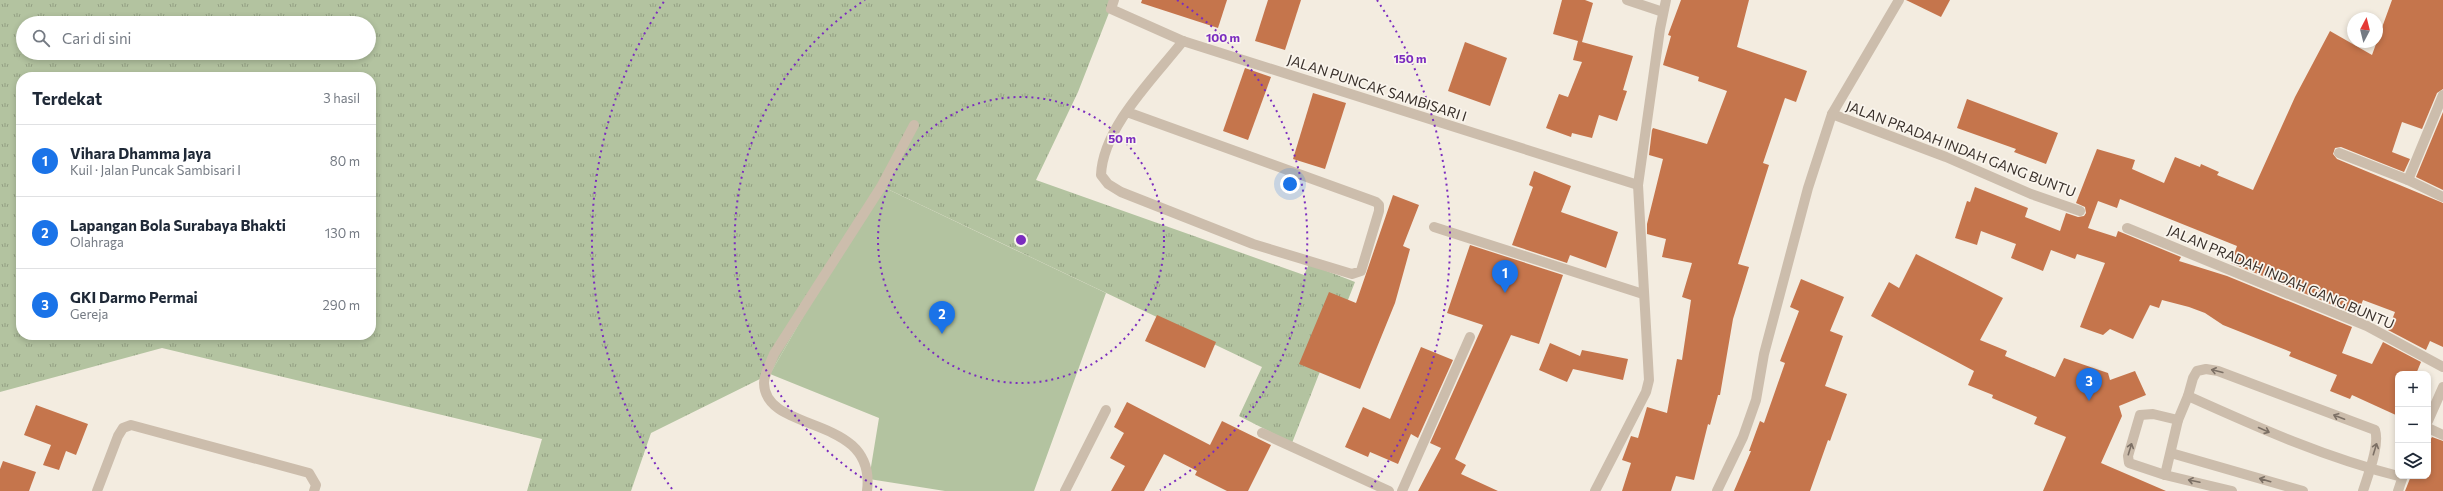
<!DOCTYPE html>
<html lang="id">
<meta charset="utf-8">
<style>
body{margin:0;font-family:Commissioner,sans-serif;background:#f6f6f7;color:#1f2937}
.controls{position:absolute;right:12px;bottom:12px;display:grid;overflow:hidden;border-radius:8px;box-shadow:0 2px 6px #0003}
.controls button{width:36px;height:36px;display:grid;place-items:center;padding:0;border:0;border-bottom:1px solid #e0e1e3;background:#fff;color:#1f2937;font:20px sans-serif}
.compass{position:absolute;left:2347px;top:12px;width:36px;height:36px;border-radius:50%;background:#fff;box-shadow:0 2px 6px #0003;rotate:7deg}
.you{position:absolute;left:1290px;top:184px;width:14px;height:14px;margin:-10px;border:3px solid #fff;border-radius:50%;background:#1a73e8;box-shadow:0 0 0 6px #1a73e833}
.badge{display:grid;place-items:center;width:26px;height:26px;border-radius:50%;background:#1a73e8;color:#fff;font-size:13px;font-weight:700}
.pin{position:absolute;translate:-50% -33px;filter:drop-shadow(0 1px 2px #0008)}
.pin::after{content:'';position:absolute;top:21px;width:14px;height:12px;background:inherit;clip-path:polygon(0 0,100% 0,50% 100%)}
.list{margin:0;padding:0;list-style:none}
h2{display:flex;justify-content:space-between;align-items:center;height:52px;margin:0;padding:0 16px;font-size:17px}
h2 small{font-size:13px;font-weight:400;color:#747a83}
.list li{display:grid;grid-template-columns:26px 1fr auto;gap:12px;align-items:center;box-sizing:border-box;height:72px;padding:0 16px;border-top:1px solid #e0e1e3}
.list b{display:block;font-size:15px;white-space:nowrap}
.list p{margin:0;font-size:13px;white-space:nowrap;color:#747a83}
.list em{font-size:13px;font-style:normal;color:#747a83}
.icon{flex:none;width:22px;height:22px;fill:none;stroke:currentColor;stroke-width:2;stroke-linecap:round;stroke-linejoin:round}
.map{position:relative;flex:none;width:2443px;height:491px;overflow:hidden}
.search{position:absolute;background:#fff;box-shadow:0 2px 6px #0003;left:16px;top:16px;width:360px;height:44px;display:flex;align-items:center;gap:10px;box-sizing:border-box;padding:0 14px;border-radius:22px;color:#747a83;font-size:15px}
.panel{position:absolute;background:#fff;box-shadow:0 2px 6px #0003;left:16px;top:72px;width:360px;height:268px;border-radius:16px}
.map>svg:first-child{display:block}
.grass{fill:url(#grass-tufts);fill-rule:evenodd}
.garden{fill:#b3c3a0}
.building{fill:#c5754c}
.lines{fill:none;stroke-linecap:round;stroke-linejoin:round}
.minor{stroke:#ccbdac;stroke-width:10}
.oneway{stroke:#7c7065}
.ring{fill:none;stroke:#7b2cbf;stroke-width:2;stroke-dasharray:2 4}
.labels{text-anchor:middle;stroke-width:3.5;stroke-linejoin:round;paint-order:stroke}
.street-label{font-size:14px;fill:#3a312b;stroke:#faf5ed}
.centre{fill:#7b2cbf;stroke:#faf5ed;stroke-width:2}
.ring-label{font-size:12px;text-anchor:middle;font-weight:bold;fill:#7b2cbf;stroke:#faf5ed;stroke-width:3.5;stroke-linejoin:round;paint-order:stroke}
</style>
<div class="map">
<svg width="2443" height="491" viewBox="0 0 2443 491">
<defs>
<pattern id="grass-tufts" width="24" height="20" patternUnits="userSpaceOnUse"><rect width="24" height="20" fill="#b3c3a0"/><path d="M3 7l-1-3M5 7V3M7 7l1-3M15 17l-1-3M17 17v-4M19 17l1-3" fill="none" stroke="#939f83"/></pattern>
</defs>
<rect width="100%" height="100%" fill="#f3ece0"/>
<!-- grass -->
<path class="grass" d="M0 0H1114L1078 92 1036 180 1304 275 1309 264 1355 282 1292 443 1239 416 1262 367 879 185 770 374 651 433 631 491H527L542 439 162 348 0 392ZM23 23H369V53H23ZM21 77H371V335H21Z"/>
<!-- garden -->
<polygon class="garden" points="879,185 1106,293 1034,491 945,491 869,479 879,418 770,374"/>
<!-- building -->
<g class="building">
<polygon points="1142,0 1227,0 1218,28 1141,3"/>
<polygon points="1268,0 1301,0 1285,50 1255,41"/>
<polygon points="1562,0 1585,0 1593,3 1582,42 1633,56 1623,90 1627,91 1617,121 1599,115 1592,138 1572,133 1571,137 1546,128 1559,94 1568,97 1582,62 1573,60 1578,41 1553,34"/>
<polygon points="1681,0 1749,0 1737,47 1807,71 1796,102 1785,98 1763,163 1769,165 1738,264 1749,267 1733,319 1720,395 1718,395 1710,425 1708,424 1694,480 1676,476 1671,491 1622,491 1631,463 1622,460 1631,436 1638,438 1647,407 1667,413 1677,359 1682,360 1691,300 1682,297 1692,263 1662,257 1666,239 1647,234 1647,224 1663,159 1649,155 1652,130 1653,128 1707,144 1727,91 1698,81 1699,77 1663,65 1671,36 1668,35"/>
<polygon points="1906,0 1950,0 1941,17"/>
<polygon points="2392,0 2443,0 2443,89 2437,93 2422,129 2402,122 2392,152 2410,159 2404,172 2341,147 2335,148 2333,154 2337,159 2443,203 2443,347 2430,341 2426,350 2388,330 2395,312 2363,300 2357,315 2231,263 2237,246 2120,199 2117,208 2098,201 2088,228 2116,237 2118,231 2181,257 2179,261 2227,276 2352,327 2342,353 2372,364 2383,342 2421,362 2416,374 2398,374 2398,416 2352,395 2350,399 2330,391 2337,375 2289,356 2291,352 2223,325 2205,313 2189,307 2162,300 2159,308 2150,305 2133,339 2110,329 2103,335 2080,327 2105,263 2077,254 2075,259 2051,250 2043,271 2011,258 2016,244 1981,231 1977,245 1955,238 1967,201 1970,202 1975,187 2028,208 2025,217 2060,231 2066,213 2078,217 2084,216 2086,213 2085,207 2076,203 2097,149 2135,160 2132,169 2164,183 2175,157 2200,167 2201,164 2219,172 2217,175 2253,190 2295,97 2330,31 2372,55"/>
<polygon points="1465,42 1507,58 1490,106 1448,91"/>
<polygon points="1245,68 1271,77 1248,140 1223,131"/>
<polygon points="1313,93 1346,103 1325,169 1293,159"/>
<polygon points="1967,99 2058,133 2046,164 2014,152 2016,149 1957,128"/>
<polygon points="2443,112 2443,190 2416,177"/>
<polygon points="1534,171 1571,186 1561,212 1618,232 1606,268 1570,255 1567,263 1512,245 1533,187 1529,185"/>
<polygon points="1393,195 1419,205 1403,246 1410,249 1395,303 1360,389 1299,364 1329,292 1356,303"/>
<polygon points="1470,245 1563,275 1539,344 1511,335 1455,459 1466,465 1461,474 1498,491 1418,491 1441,448 1430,443 1483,325 1447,313"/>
<polygon points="1916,254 2003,298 1980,340 2007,351 2005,356 2055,377 2064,358 2108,373 2110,380 2135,371 2146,395 2119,406 2122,416 2101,463 2166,491 2043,491 2066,437 2034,424 2037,417 1992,398 1993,395 1968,385 1974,371 1871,316 1889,282 1899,288"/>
<polygon points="1801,279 1844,297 1830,331 1843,336 1825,386 1847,394 1830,441 1828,440 1810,491 1734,491 1751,451 1749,451 1760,421 1764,423 1785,363 1780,361 1799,311 1790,307"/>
<polygon points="1157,315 1216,342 1205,368 1145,341"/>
<polygon points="1550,343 1580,356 1582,350 1628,359 1623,380 1573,369 1567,382 1539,370"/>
<polygon points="1421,347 1453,360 1418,438 1411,434 1398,464 1370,452 1368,457 1345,447 1363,407 1390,419"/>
<polygon points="1127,402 1210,445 1222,421 1271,445 1248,491 1227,491 1195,475 1197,471 1164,454 1144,491 1111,491 1125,466 1110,458 1124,433 1114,427"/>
<polygon points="36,405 88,424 76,455 66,451 59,470 43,465 51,445 24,435"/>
<polygon points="2432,437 2443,441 2443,491 2405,491 2411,476 2428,476 2428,444"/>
<polygon points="3,461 36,472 29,491 0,491 0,469"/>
</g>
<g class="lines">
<!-- minor -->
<g class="minor">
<polyline points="1114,0 1111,9 1183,41 1638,185"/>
<polyline points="1627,0 1663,12"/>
<path d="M1127 112 1376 202 1379 205V211L1361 271 1352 274 1253 244 1121 192 1108 184 1101 175C1103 127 1154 78 1183 41"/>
<polyline points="1832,114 1946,157 2031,194 2080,211"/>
<polyline points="2339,153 2408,180 2443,197"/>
<polyline points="2408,180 2443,95"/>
<polyline points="1434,227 1643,294"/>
<polyline points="2127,228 2367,326 2443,367"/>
<polyline points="2188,396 2178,420 2165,475 2232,491"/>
<polyline points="2428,421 2443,387"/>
<polyline points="2428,428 2443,435"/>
<polyline points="1262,433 1389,491"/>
<polyline points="2171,453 2303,491"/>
<polyline points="2165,475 2129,463 2128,456 2140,415 2153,414 2178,420"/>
<polyline points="97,491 118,436 123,428 131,425 309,473 316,485 314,491"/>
<path d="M867 491C877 413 765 435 764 383 764 374 771 362 774 354L881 187 914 125"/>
<polyline points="1065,491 1106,410"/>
<polyline points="1402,491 1470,337"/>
<polyline points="1595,491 1646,392 1649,380 1638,185 1660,29 1666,0"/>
<polyline points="1717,491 1743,437 1756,400 1764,354 1808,188 1832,114 1899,0"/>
<path d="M2363 491C2368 475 2380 445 2375 430L2218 371 2206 369 2197 371 2193 378 2188 396C2259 428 2326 458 2402 477"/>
<polyline points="2398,491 2403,476"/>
</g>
</g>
<!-- one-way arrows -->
<defs><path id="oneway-shaft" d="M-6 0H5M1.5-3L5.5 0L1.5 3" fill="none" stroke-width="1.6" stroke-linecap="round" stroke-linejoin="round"/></defs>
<g class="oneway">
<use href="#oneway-shaft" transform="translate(2217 371) rotate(-166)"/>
<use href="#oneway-shaft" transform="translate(2339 417) rotate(-159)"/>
<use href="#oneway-shaft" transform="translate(2264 430) rotate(24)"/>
<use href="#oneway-shaft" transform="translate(2130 449) rotate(-73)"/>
<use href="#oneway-shaft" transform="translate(2375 449) rotate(-73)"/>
<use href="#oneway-shaft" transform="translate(2265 480) rotate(-164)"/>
<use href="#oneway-shaft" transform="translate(2194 481) rotate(-168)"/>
</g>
<!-- distance rings -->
<g class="ring">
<circle cx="1021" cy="240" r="143"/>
<path d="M882 490A286 286 0 0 1 865 0M1177 0A286 286 0 0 1 1160 490"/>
<path d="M672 489A429 429 0 0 1 665 0M1377 0A429 429 0 0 1 1370 489"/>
</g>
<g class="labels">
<!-- street labels -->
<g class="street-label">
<text transform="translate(1377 88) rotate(18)" y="5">JALAN PUNCAK SAMBISARI I</text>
<text transform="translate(1961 149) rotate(21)" y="5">JALAN PRADAH INDAH GANG BUNTU</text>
<text transform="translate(2281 277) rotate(23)" y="5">JALAN PRADAH INDAH GANG BUNTU</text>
</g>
</g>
<circle cx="1021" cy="240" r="6" class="centre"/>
<g class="ring-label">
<text x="1223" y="42">100 m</text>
<text x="1410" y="63">150 m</text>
<text x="1122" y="143">50 m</text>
</g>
</svg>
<div class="controls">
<button>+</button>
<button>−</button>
<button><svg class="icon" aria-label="layers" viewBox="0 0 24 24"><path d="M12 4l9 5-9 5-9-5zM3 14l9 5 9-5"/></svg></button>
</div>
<svg class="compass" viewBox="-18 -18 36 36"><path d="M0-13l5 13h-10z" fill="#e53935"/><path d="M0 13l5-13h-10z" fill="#747a83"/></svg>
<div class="you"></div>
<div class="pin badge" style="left:1505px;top:293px">1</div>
<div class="pin badge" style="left:942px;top:334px">2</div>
<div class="pin badge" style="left:2089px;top:401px">3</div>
<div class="search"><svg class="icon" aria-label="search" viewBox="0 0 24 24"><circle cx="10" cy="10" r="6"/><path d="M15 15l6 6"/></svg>Cari di sini</div>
<section class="panel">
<h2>Terdekat<small>3 hasil</small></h2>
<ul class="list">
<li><span class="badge">1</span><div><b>Vihara Dhamma Jaya</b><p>Kuil · Jalan Puncak Sambisari I</p></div><em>80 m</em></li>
<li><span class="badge">2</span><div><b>Lapangan Bola Surabaya Bhakti</b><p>Olahraga</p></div><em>130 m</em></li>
<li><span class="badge">3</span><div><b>GKI Darmo Permai</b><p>Gereja</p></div><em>290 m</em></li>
</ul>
</section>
</div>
